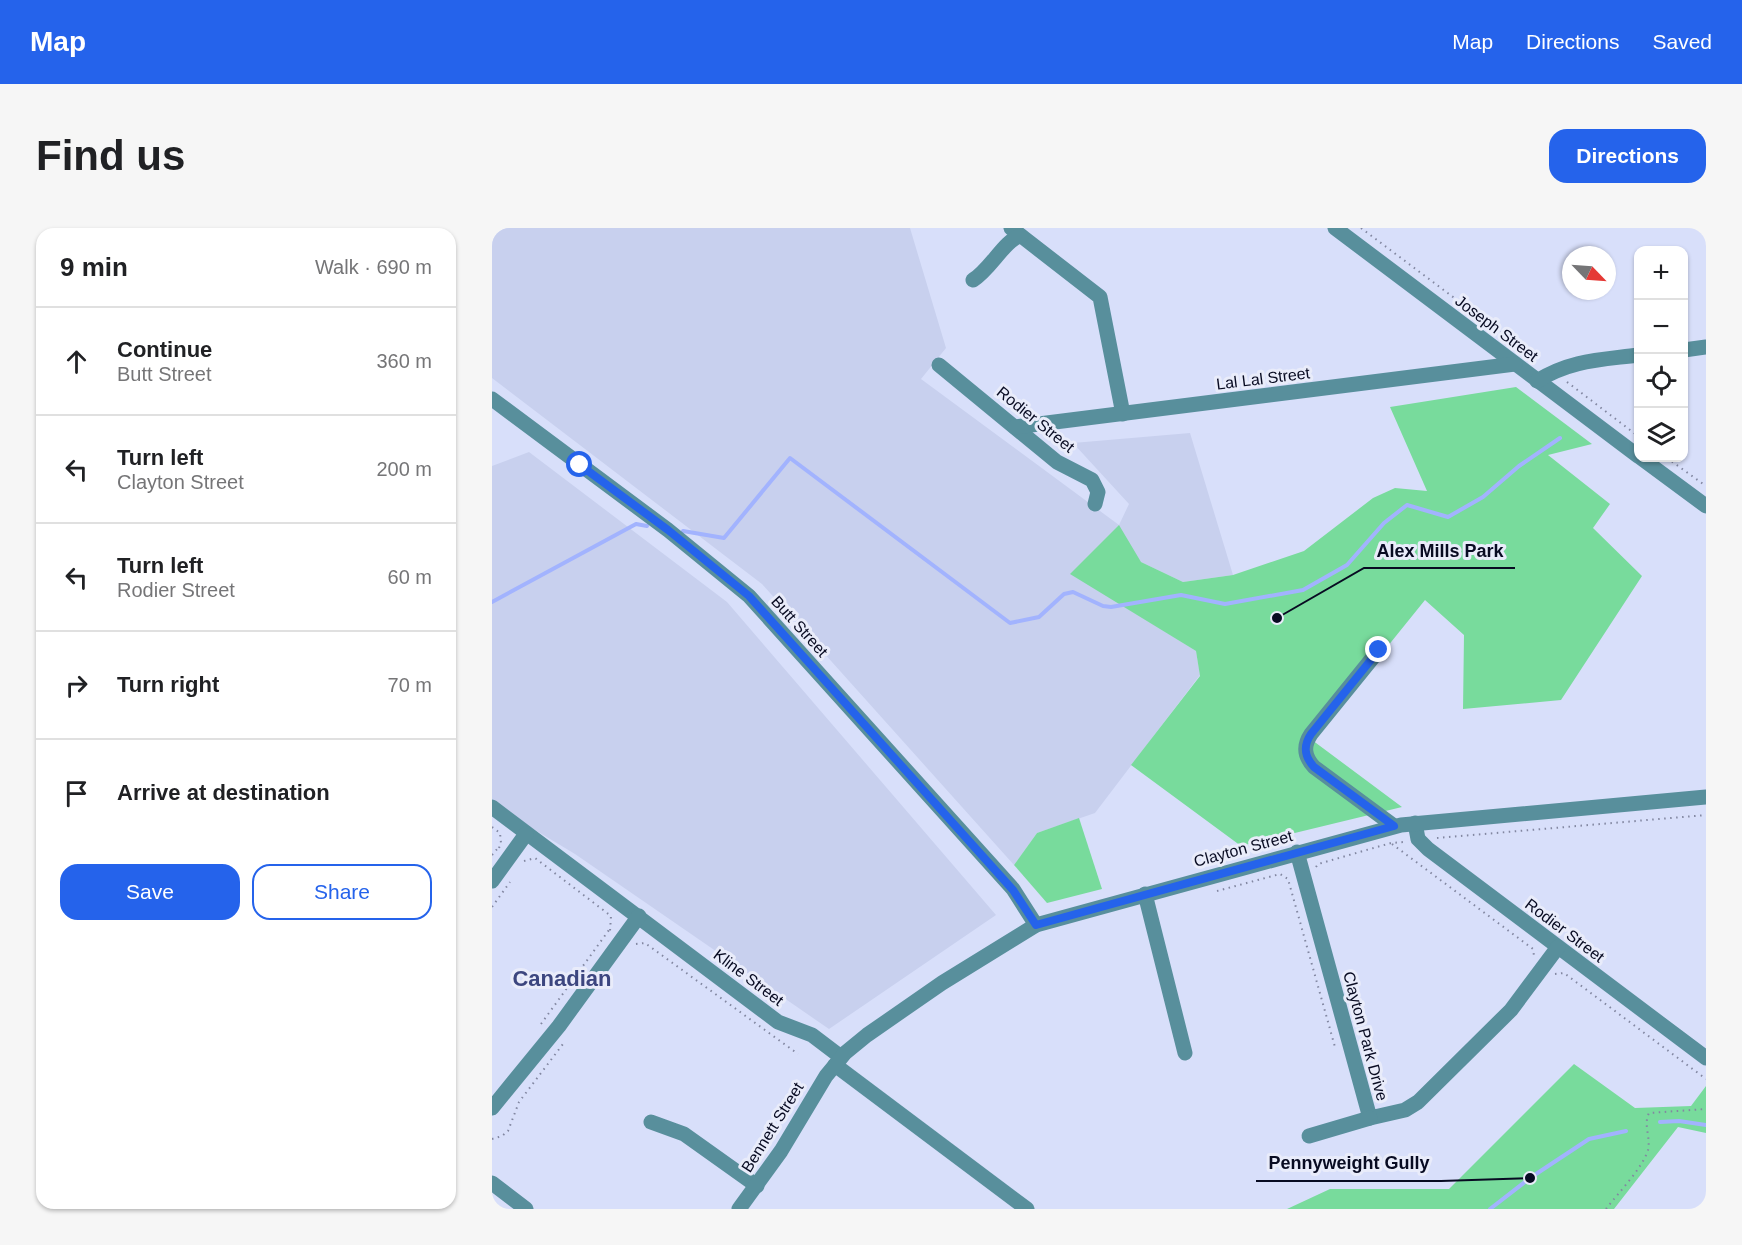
<!DOCTYPE html>
<meta charset="utf-8">
<style>
body{margin:0;font-family:Arial,sans-serif;background:#f6f6f6;color:#202124}
.controls{position:absolute;right:18px;top:18px;display:grid;overflow:hidden;border-radius:12px;box-shadow:0 2px 4px #0004}
.controls button{width:54px;height:54px;display:grid;place-items:center;padding:0;border:0;border-bottom:2px solid #e0e0e0;background:#fff;color:#202124;font:30px sans-serif}
.compass{position:absolute;left:1070px;top:18px;width:54px;height:54px;border-radius:50%;background:#fff;box-shadow:0 2px 4px #0004;rotate:115deg}
.stop{position:absolute;width:18px;height:18px;margin:-14px;border:4px solid #2563eb;border-radius:50%;background:#fff}
.stop.end{background:#2563eb;border-color:#fff;box-shadow:0 2px 6px #0008}
.list{margin:0;padding:0;list-style:none}
h2{display:flex;justify-content:space-between;align-items:center;height:78px;margin:0;padding:0 24px;font-size:26px}
h2 small{font-size:20px;font-weight:400;color:#757577}
.list li{display:grid;grid-template-columns:39px 1fr auto;gap:18px;align-items:center;box-sizing:border-box;height:108px;padding:0 24px;border-top:2px solid #e0e0e0}
.list b{display:block;font-size:22px;white-space:nowrap}
.list p{margin:0;font-size:20px;white-space:nowrap;color:#757577}
.list em{font-size:20px;font-style:normal;color:#757577}
.actions{display:flex;gap:12px;padding:18px 24px}
.actions a{flex:1;padding:14px 0;border:2px solid #2563eb;border-radius:18px;text-align:center;font-size:21px;color:#2563eb}
.actions .main{background:#2563eb;color:#fff}
.icon{flex:none;width:33px;height:33px;fill:none;stroke:currentColor;stroke-width:2;stroke-linecap:round;stroke-linejoin:round}
.map{position:relative;flex:none;width:1214px;height:981px;overflow:hidden;border-radius:18px}
header{display:flex;align-items:center;gap:36px;box-sizing:border-box;height:84px;padding:0 30px;background:#2563eb;color:#fff}
header strong{font-size:28px}
nav{display:flex;gap:33px;margin-inline-start:auto;font-size:21px}
.intro{display:flex;align-items:center;justify-content:space-between;box-sizing:border-box;height:144px;padding:0 36px}
h1{margin:0;font-size:42px}
.button{padding:15px 27px;border-radius:18px;background:#2563eb;color:#fff;font-size:21px;font-weight:700}
main{display:flex;gap:36px;padding:0 36px}
aside{flex:1;background:#fff;border-radius:18px;box-shadow:0 2px 4px #0004}
.map>svg:first-child{display:block}
.built{fill:#c8d0ee}
.green{fill:#78db9c}
.lines{fill:none;stroke-linecap:round;stroke-linejoin:round}
.stream{stroke:#a2b3fe;stroke-width:4}
.path{stroke:#8287a1;stroke-width:2;stroke-dasharray:1.5 4.5;stroke-linecap:butt}
.minor{stroke:#588f9c;stroke-width:15}
.route{stroke:#2563eb;stroke-width:8}
.labels{text-anchor:middle;stroke-width:6;stroke-linejoin:round;paint-order:stroke}
.street-label{font-size:16px;fill:#080b22;stroke:#e9ecfa}
.district-label{font-size:22px;font-weight:bold;fill:#3c467f;stroke:#e9ecfa}
.leader{fill:none;stroke:#080b22;stroke-width:2}
.callout-dot{fill:#080b22;stroke:#e9ecfa;stroke-width:2}
.callout-label{font-size:18px;text-anchor:middle;font-weight:bold;fill:#080b22;stroke:#e9ecfa;stroke-width:6;stroke-linejoin:round;paint-order:stroke}
</style>
<header>
<strong>Map</strong>
<nav><a>Map</a><a>Directions</a><a>Saved</a></nav>
</header>
<div class="intro"><h1>Find us</h1><a class="button">Directions</a></div>
<main>
<aside>
<h2>9 min<small>Walk · 690 m</small></h2>
<ul class="list">
<li><svg class="icon" aria-label="ahead" viewBox="0 0 24 24"><path d="M12 20V5M6 11l6-6 6 6"/></svg><div><b>Continue</b><p>Butt Street</p></div><em>360 m</em></li>
<li><svg class="icon" aria-label="left" viewBox="0 0 24 24"><path d="M17 20v-9H6M10 6l-5 5 5 5"/></svg><div><b>Turn left</b><p>Clayton Street</p></div><em>200 m</em></li>
<li><svg class="icon" aria-label="left" viewBox="0 0 24 24"><path d="M17 20v-9H6M10 6l-5 5 5 5"/></svg><div><b>Turn left</b><p>Rodier Street</p></div><em>60 m</em></li>
<li><svg class="icon" aria-label="right" viewBox="0 0 24 24"><path d="M7 20v-9h11M14 6l5 5-5 5"/></svg><div><b>Turn right</b></div><em>70 m</em></li>
<li><svg class="icon" aria-label="arrive" viewBox="0 0 24 24"><path d="M6 21V4h12l-3 4 3 4H6"/></svg><div><b>Arrive at destination</b></div></li>
</ul>
<div class="actions"><a class="main">Save</a><a>Share</a></div>
</aside>
<div class="map">
<svg width="1214" height="981" viewBox="0 0 1214 981">
<rect width="100%" height="100%" fill="#d8dffa"/>
<!-- built -->
<g class="built">
<polygon points="0,0 418,0 454,120 429,151 627,297 637,276 581,215 698,205 741,347 691,354 649,334 579,345 704,423 708,447 603,585 545,605 522,637 270,356 0,150"/>
<polygon points="37,224 235,374 504,687 337,801 83,626 0,576 0,238"/>
</g>
<!-- green -->
<g class="green">
<polygon points="1024,159 1100,216 1056,227 1118,276 1101,300 1150,348 1069,472 971,481 972,407 933,372 820,512 910,579 749,618 639,537 708,448 704,423 578,346 627,297 649,334 691,354 741,347 812,323 881,270 903,260 935,263 898,179"/>
<polygon points="587,590 610,661 555,675 522,637 545,605"/>
<polygon points="1082,836 1143,880 1199,878 1214,858 1214,905 1186,899 1122,981 795,981 838,961 957,961"/>
</g>
<g class="lines">
<!-- stream -->
<g class="stream">
<polyline points="191,303 232,310 298,230 518,395 547,389 572,366 581,364 611,378 619,379 689,367 733,376 811,362 855,337 892,295 915,277 956,289 991,269 1027,238 1068,210"/>
<polyline points="0,374 144,296 155,298"/>
<polyline points="1168,894 1187,893 1214,897"/>
<polyline points="998,981 1038,950 1097,911 1134,903"/>
</g>
<!-- path -->
<g class="path">
<polyline points="869,0 1045,132"/>
<polyline points="1075,154 1146,208"/>
<polyline points="1175,230 1214,258"/>
<polyline points="0,599 8,605 9,615 7,620"/>
<polyline points="945,610 1214,587"/>
<polyline points="900,616 1041,721 1042,728"/>
<polyline points="0,627 6,620"/>
<polyline points="32,633 43,630 119,688 118,703"/>
<polyline points="824,639 826,636 899,615 912,614"/>
<polyline points="725,663 788,646 796,651 843,819"/>
<polyline points="0,679 18,654"/>
<polyline points="144,716 153,715 306,826"/>
<polyline points="1063,746 1072,745 1214,851"/>
<polyline points="49,796 117,702"/>
<polyline points="0,911 10,908 16,903 27,874 71,816"/>
<path d="M1114 981C1126 965 1150 941 1156 922 1159 909 1151 897 1157 885L1214 881"/>
</g>
<!-- minor -->
<g class="minor">
<polyline points="519,0 608,69 631,186"/>
<polyline points="843,0 1146,228"/>
<path d="M481 52C499 41 513 11 529 8"/>
<polyline points="1192,122 1214,119"/>
<polyline points="447,137 565,234 600,252 606,264 603,276"/>
<path d="M1045 153C1079 132 1108 132 1146 127"/>
<polyline points="0,171 176,302 257,368 521,661 544,697"/>
<polyline points="523,199 1023,136"/>
<polyline points="1149,230 1214,278"/>
<path d="M887 422 819 506C811 518 812 528 822 539L902 598"/>
<polyline points="0,579 286,794 320,807 349,829"/>
<polyline points="923,595 926,611 936,621 1214,830"/>
<polyline points="805,624 878,890 913,882 926,874 1019,782 1066,719"/>
<polyline points="0,653 34,606"/>
<polyline points="653,666 693,825"/>
<polyline points="343,837 535,981"/>
<polyline points="0,880 67,798 147,688"/>
<polyline points="159,894 192,906 265,958"/>
<polyline points="817,908 878,890"/>
<polyline points="0,955 34,981"/>
<polyline points="247,981 289,923 334,848 353,825 375,807 450,755 544,697 909,597 1214,569"/>
</g>
</g>
<g class="lines">
<!-- route -->
<path class="route" d="M88 237 176 302 257 368 521 662 544 697 902 598 822 539C812 528 811 518 819 506L887 422"/>
</g>
<g class="labels">
<!-- street labels -->
<g class="street-label">
<text transform="translate(1005 100) rotate(37)" y="6">Joseph Street</text>
<text transform="translate(771 150) rotate(-7)" y="6">Lal Lal Street</text>
<text transform="translate(544 191) rotate(39)" y="6">Rodier Street</text>
<text transform="translate(308 398) rotate(48)" y="6">Butt Street</text>
<text transform="translate(751 620) rotate(-15)" y="6">Clayton Street</text>
<text transform="translate(1073 702) rotate(37)" y="6">Rodier Street</text>
<text transform="translate(257 749) rotate(37)" y="6">Kline Street</text>
<text transform="translate(874 808) rotate(75)" y="6">Clayton Park Drive</text>
<text transform="translate(280 899) rotate(-58)" y="6">Bennett Street</text>
</g>
<!-- district labels -->
<g class="district-label">
<text x="70" y="758">Canadian</text>
</g>
</g>
<!-- callouts -->
<path class="leader" d="M785 390L872 340H1023M1038 950L949 953H764"/>
<g class="callout-dot">
<circle cx="785" cy="390" r="6"/>
<circle cx="1038" cy="950" r="6"/>
</g>
<g class="callout-label">
<text x="948" y="329">Alex Mills Park</text>
<text x="857" y="941">Pennyweight Gully</text>
</g>
</svg>
<div class="controls">
<button>+</button>
<button>−</button>
<button><svg class="icon" aria-label="locate" viewBox="0 0 24 24"><circle cx="12" cy="12" r="6"/><path d="M12 2v4M12 18v4M2 12h4M18 12h4"/></svg></button>
<button><svg class="icon" aria-label="layers" viewBox="0 0 24 24"><path d="M12 4l9 5-9 5-9-5zM3 14l9 5 9-5"/></svg></button>
</div>
<svg class="compass" viewBox="-18 -18 36 36"><path d="M0-13l5 13h-10z" fill="#e53935"/><path d="M0 13l5-13h-10z" fill="#757577"/></svg>
<div class="stop" style="left:88px;top:237px"></div>
<div class="stop end" style="left:887px;top:422px"></div>
</div>
</main>
